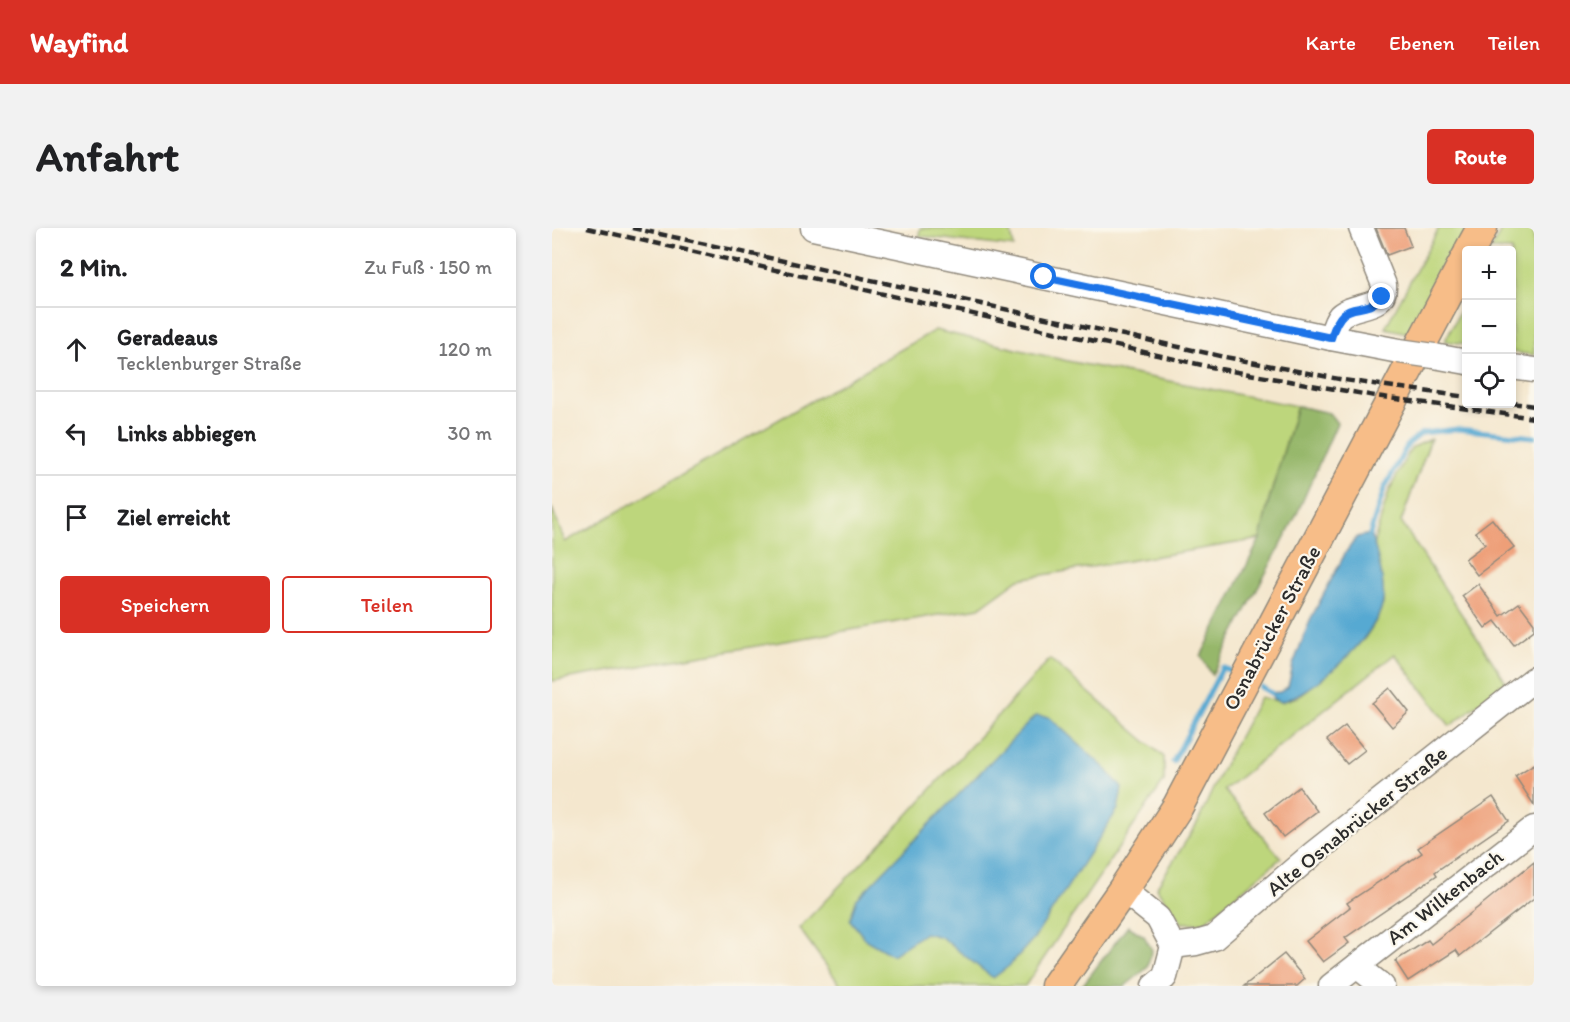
<!DOCTYPE html>
<html lang="de">
<meta charset="utf-8">
<style>
body{margin:0;font-family:Itim,sans-serif;background:#f2f2f2;color:#202124}
.controls{position:absolute;right:18px;top:18px;display:grid;overflow:hidden;border-radius:6px;box-shadow:0 3px 9px #0003}
.controls button{width:54px;height:54px;display:grid;place-items:center;padding:0;border:0;border-bottom:2px solid #e0e0e0;background:#fff;color:#202124;font:30px sans-serif}
.stop{position:absolute;width:18px;height:18px;margin:-14px;border:4px solid #1a73e8;border-radius:50%;background:#fff}
.stop.end{background:#1a73e8;border-color:#fff;box-shadow:0 2px 6px #0008}
.list{margin:0;padding:0;list-style:none}
h2{display:flex;justify-content:space-between;align-items:center;height:78px;margin:0;padding:0 24px;font-size:26px}
h2 small{font-size:20px;font-weight:400;color:#757577}
.list li{display:grid;grid-template-columns:39px 1fr auto;gap:18px;align-items:center;box-sizing:border-box;height:84px;padding:0 24px;border-top:2px solid #e0e0e0}
.list b{display:block;font-size:22px;white-space:nowrap}
.list p{margin:0;font-size:20px;white-space:nowrap;color:#757577}
.list em{font-size:20px;font-style:normal;color:#757577}
.actions{display:flex;gap:12px;padding:18px 24px}
.actions a{flex:1;padding:14px 0;border:2px solid #d93025;border-radius:6px;text-align:center;font-size:21px;color:#d93025}
.actions .main{background:#d93025;color:#fff}
.icon{flex:none;width:33px;height:33px;fill:none;stroke:currentColor;stroke-width:2;stroke-linecap:round;stroke-linejoin:round}
.map{position:relative;flex:none;width:982px;height:758px;overflow:hidden;border-radius:6px}
header{display:flex;align-items:center;gap:36px;box-sizing:border-box;height:84px;padding:0 30px;background:#d93025;color:#fff}
header strong{font-size:28px}
nav{display:flex;gap:33px;margin-inline-start:auto;font-size:21px}
.intro{display:flex;align-items:center;justify-content:space-between;box-sizing:border-box;height:144px;padding:0 36px}
h1{margin:0;font-size:42px}
.button{padding:15px 27px;border-radius:6px;background:#d93025;color:#fff;font-size:21px;font-weight:700}
main{display:flex;gap:36px;padding:0 36px}
aside{flex:1;background:#fff;border-radius:6px;box-shadow:0 3px 9px #0003}
.map>svg:first-child{display:block}
.green{fill:#bdd67b;stroke:#748053;stroke-width:1.5}
.forest{fill:#96b76b;stroke:#60714b;stroke-width:1.5}
.water{fill:#57a9d2;stroke:#416a7e;stroke-width:1.5}
.lines{fill:none;stroke-linecap:round;stroke-linejoin:round}
.stream{stroke:#57a9d2;stroke-width:5}
.building{fill:#ee9f78}
.minor-casing{stroke:#90897c;stroke-width:27}
.major-casing{stroke:#90897c;stroke-width:33}
.minor{stroke:#fff;stroke-width:24}
.major{stroke:#f7bd88;stroke-width:30}
.rail{stroke:#2b2b2b;stroke-width:4.5;stroke-dasharray:9 4.5;stroke-linecap:butt}
.minor-bridge-casing{stroke:#90897c;stroke-width:27;stroke-linecap:butt}
.minor-bridge{stroke:#fff;stroke-width:24}
.route{stroke:#1a73e8;stroke-width:8}
.labels{text-anchor:middle;stroke-width:4.5;stroke-linejoin:round;paint-order:stroke}
.street-label{font-size:21px;fill:#2b2b2b;stroke:#fbf7ec}
</style>
<header>
<strong>Wayfind</strong>
<nav><a>Karte</a><a>Ebenen</a><a>Teilen</a></nav>
</header>
<div class="intro"><h1>Anfahrt</h1><a class="button">Route</a></div>
<main>
<aside>
<h2>2 Min.<small>Zu Fuß · 150 m</small></h2>
<ul class="list">
<li><svg class="icon" aria-label="ahead" viewBox="0 0 24 24"><path d="M12 20V5M6 11l6-6 6 6"/></svg><div><b>Geradeaus</b><p>Tecklenburger Straße</p></div><em>120 m</em></li>
<li><svg class="icon" aria-label="left" viewBox="0 0 24 24"><path d="M17 20v-9H6M10 6l-5 5 5 5"/></svg><div><b>Links abbiegen</b></div><em>30 m</em></li>
<li><svg class="icon" aria-label="arrive" viewBox="0 0 24 24"><path d="M6 21V4h12l-3 4 3 4H6"/></svg><div><b>Ziel erreicht</b></div></li>
</ul>
<div class="actions"><a class="main">Speichern</a><a>Teilen</a></div>
</aside>
<div class="map">
<svg width="982" height="758" viewBox="0 0 982 758">
<rect width="100%" height="100%" fill="#fbf7ec"/>
<filter id="ink" filterUnits="userSpaceOnUse"><feTurbulence type="fractalNoise" baseFrequency=".0167" numOctaves="2"/><feDisplacementMap in="SourceGraphic" scale="12" xChannelSelector="R" yChannelSelector="G"/><feConvolveMatrix kernelMatrix="1 2 1 2 8 2 1 2 1" color-interpolation-filters="sRGB"/></filter>
<filter id="wash" filterUnits="userSpaceOnUse"><feTurbulence type="fractalNoise" baseFrequency=".008" numOctaves="4" result="noise"/><feDisplacementMap in="SourceGraphic" scale="24" xChannelSelector="R" yChannelSelector="G"/><feGaussianBlur stdDeviation="1.35" result="paint"/><feColorMatrix in="noise" values="0 0 0 0 0 0 0 0 0 0 0 0 0 0 0 0 0 1.4 0 .05"/><feComposite in="paint" operator="in"/></filter>
<g filter="url(#wash)">
<rect width="100%" height="100%" fill="#f4e7ce"/>
<!-- green -->
<g class="green">
<polygon points="368,0 458,0 462,19 367,8"/>
<polygon points="887,0 917,0 860,106 833,100"/>
<polygon points="950,0 982,0 982,127 960,124 960,22 939,22"/>
<polygon points="914,71 914,116 893,113"/>
<polygon points="383,102 520,134 745,178 717,272 708,311 467,351 427,380 0,453 0,280 13,314"/>
<polygon points="879,211 849,294 954,454 898,498 843,426 672,562 729,630 651,695 630,695 604,660 645,596 669,543 708,469 729,474 745,469 770,451 813,410 825,391 831,376 831,359 822,314 837,263 859,220"/>
<polygon points="498,431 612,529 612,553 473,758 289,758 247,700 351,592"/>
</g>
<!-- forest -->
<g class="forest">
<polygon points="745,178 777,185 785,195 744,288 660,447 649,428 708,311 717,272"/>
<polygon points="576,698 592,708 600,722 595,740 573,758 530,758"/>
</g>
<!-- water -->
<g class="water">
<path d="M818 306C825 322 835 361 830 378 819 414 763 463 729 474L721 471 719 465 728 464 736 459 741 437 758 392 794 324 805 309Z"/>
<polygon points="483,488 497,489 555,542 570,560 566,581 483,709 457,738 441,750 389,709 373,705 340,727 314,712 298,692 304,672"/>
</g>
<g class="lines">
<!-- stream -->
<g class="stream">
<polyline points="818,306 832,261 856,216 870,205 906,201 982,209"/>
<polyline points="709,459 719,465"/>
<polyline points="621,534 671,439 683,445"/>
</g>
</g>
<g id="blocks">
<!-- building -->
<g class="building">
<polygon points="824,0 852,0 859,18 835,27"/>
<polygon points="940,291 962,319 925,347 913,331 933,316 923,304"/>
<polygon points="926,356 949,388 967,375 982,395 982,402 962,417 943,393 933,400 910,368"/>
<polygon points="838,460 857,484 840,499 820,475"/>
<polygon points="793,498 813,522 795,536 775,512"/>
<polygon points="982,536 982,577 963,548"/>
<polygon points="747,559 765,583 731,609 713,585"/>
<polygon points="941,569 957,593 883,644 885,647 793,710 797,715 771,734 754,713 798,679 795,675 870,625 866,620"/>
<polygon points="982,634 982,670 908,728 904,722 856,753 843,733 876,712 879,716 933,674"/>
<polygon points="732,726 753,751 745,758 692,758"/>
</g>
</g>
</g>
<g filter="url(#ink)">
<use href="#blocks" fill-opacity="0" stroke="#90897c" stroke-width="1.5"/>
<g class="lines">
<defs>
<g id="minor">
<polyline points="261,0 779,110 847,123"/>
<path d="M779 110C781 103 783 94 788 88 802 75 834 82 832 57L809 0"/>
<polyline points="882,128 915,134"/>
<polyline points="960,139 982,142"/>
<polyline points="571,662 606,690 621,718 613,749 602,758"/>
<polyline points="621,718 644,715 662,710 762,625 982,451"/>
<polyline points="805,738 830,758"/>
<polyline points="779,758 982,600"/>
</g>
<g id="major">
<polyline points="918,22 930,0"/>
<polyline points="504,758 571,662 626,578 915,29"/>
</g>
</defs>
<!-- minor casing -->
<use href="#minor" class="minor-casing"/>
<!-- major casing -->
<use href="#major" class="major-casing"/>
<!-- minor -->
<use href="#minor" class="minor"/>
<!-- major -->
<use href="#major" class="major"/>
<!-- rail -->
<g class="rail">
<polyline points="35,0 668,141 823,168 982,190"/>
<polyline points="80,0 673,129 792,152 915,169"/>
<polyline points="960,175 982,178"/>
</g>
<defs>
<polyline id="minor-bridge" points="847,123 882,128"/>
</defs>
<!-- minor-bridge casing -->
<use href="#minor-bridge" class="minor-bridge-casing"/>
<!-- minor-bridge -->
<use href="#minor-bridge" class="minor-bridge"/>
</g>
</g>
<g class="lines" filter="url(#ink)">
<!-- route -->
<path class="route" d="M492 49 779 110C792 66 808 91 830 69"/>
</g>
<g class="labels">
<!-- street labels -->
<g class="street-label">
<text transform="translate(720 400) rotate(-62)" y="7">Osnabrücker Straße</text>
<text transform="translate(805 593) rotate(-39)" y="7">Alte Osnabrücker Straße</text>
<text transform="translate(893 669) rotate(-38)" y="7">Am Wilkenbach</text>
</g>
</g>
</svg>
<div class="controls">
<button>+</button>
<button>−</button>
<button><svg class="icon" aria-label="locate" viewBox="0 0 24 24"><circle cx="12" cy="12" r="6"/><path d="M12 2v4M12 18v4M2 12h4M18 12h4"/></svg></button>
</div>
<div class="stop" style="left:492px;top:49px"></div>
<div class="stop end" style="left:830px;top:69px"></div>
</div>
</main>
